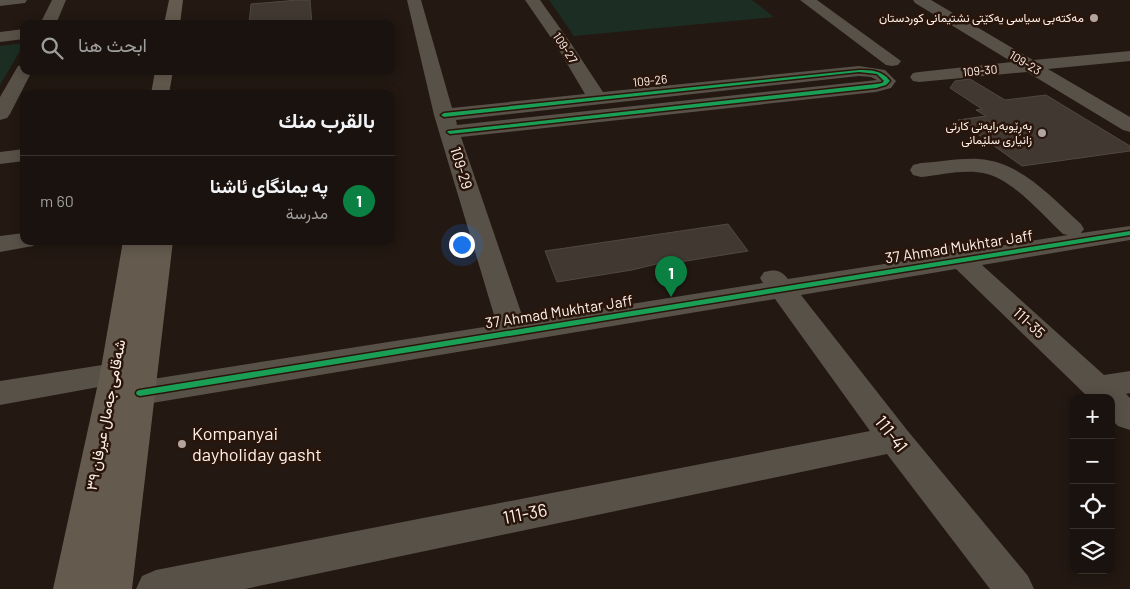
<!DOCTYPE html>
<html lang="ar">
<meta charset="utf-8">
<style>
body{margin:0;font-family:Barlow,Vazirmatn,sans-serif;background:#27201c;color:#f1f3f6;direction:rtl}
.controls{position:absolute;right:15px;bottom:15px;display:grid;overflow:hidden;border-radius:10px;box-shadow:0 2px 12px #0003}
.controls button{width:45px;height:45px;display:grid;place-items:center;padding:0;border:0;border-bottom:1px solid #38322e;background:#1a120e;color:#f1f3f6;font:25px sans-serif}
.you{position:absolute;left:461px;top:244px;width:18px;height:18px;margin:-12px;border:4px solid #fff;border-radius:50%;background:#1a73e8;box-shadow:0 0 0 8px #1a73e833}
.badge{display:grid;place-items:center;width:32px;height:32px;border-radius:50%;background:#0b8043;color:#fff;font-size:16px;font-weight:700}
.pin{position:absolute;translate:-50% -41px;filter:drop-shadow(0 1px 2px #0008)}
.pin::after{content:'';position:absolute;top:26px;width:18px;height:15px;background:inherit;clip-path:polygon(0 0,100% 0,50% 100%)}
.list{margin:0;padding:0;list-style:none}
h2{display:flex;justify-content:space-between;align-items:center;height:65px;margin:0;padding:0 20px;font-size:21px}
h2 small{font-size:16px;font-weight:400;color:#9f9e9e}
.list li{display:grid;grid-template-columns:32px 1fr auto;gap:15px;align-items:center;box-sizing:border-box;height:90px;padding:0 20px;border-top:1px solid #38322e}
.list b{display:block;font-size:19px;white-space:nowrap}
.list p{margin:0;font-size:16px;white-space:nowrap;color:#9f9e9e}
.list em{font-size:16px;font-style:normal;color:#9f9e9e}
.icon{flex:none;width:28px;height:28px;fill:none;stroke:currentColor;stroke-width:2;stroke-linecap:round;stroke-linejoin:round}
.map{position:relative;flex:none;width:1130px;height:589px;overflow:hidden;direction:ltr}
.search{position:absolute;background:#1a120e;box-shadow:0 2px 12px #0003;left:20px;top:20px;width:375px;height:55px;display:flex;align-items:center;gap:12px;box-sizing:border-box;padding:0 18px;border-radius:10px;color:#9f9e9e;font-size:19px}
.panel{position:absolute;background:#1a120e;box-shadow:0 2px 12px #0003;left:20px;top:90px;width:375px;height:155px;border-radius:10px;direction:rtl}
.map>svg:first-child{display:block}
.green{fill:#1c2e23}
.building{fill:#413832;stroke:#514842}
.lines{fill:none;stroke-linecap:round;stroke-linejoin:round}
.minor{fill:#585148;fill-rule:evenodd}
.major{fill:#645a4e;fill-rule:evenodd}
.cycleway-casing{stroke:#2a150b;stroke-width:3}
.cycleway{fill:#1a9f57;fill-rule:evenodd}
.poi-dot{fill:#b1a59f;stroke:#2a150b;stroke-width:2}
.labels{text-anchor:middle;stroke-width:5;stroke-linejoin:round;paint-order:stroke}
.far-poi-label{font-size:12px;fill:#fdf1eb;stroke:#2a150b;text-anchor:end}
.far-street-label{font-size:12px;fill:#fdf1eb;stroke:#2a150b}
.street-label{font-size:15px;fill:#fdf1eb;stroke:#2a150b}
.near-poi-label{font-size:18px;fill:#fdf1eb;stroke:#2a150b;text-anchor:start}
.near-street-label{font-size:18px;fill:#fdf1eb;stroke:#2a150b}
</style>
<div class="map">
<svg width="1130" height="589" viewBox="0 0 1130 589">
<rect width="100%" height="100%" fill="#231812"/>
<!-- green -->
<g class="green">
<polygon points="549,0 752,0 774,17 574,36"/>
<polygon points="24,43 24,44 0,85 0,46"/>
</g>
<!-- building -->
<g class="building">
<polygon points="298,0 310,0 312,24 249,24 251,4"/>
<polygon points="970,79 1005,100 1046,95 1130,146 1130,151 1022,166 958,120 986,116 976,110 982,109 950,88 955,81"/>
<polygon points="728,224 748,251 680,262 677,259 632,270 557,282 545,251"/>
</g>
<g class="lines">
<!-- minor -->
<g class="minor">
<polygon points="0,0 27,0 25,3 0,6"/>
<polygon points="52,0 66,0 56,24 40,24"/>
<path d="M407 0H421L452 108 585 94 556 45 525 0H540L572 45 603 92 859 66 885 70 896 81 891 88 876 92 461 137 524 321 763 283 760 278 764 272C775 269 781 270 788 279L942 255 940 252 944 247C954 244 960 244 967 251L1068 235 1063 234C1042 215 1012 178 983 173 963 169 941 175 921 177L913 175 910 170 913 165 921 163C940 162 959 158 979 159 1021 162 1051 197 1081 224L1084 229 1081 233 1130 226V240L982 265 1104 375 1130 371V393L1126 394 1130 398V430L1118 426 1111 419V398L1087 396 956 269 801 295 907 430 1028 576 1034 589H990L887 454 245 589H136L142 576 156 570 870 431 775 299 140 405 129 401 124 393 129 385 140 381 497 325 434 115ZM859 76 871 77 877 80 457 125 456 120Z"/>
<polygon points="800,0 817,0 901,61 898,65 892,66 886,65"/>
<polygon points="913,0 931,0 1033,60 1130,51 1130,61 1048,69 1130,117 1130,132 1123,130 1027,72 919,82 913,81 910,77 913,73 919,72 1012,62 915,3"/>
<polygon points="24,29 24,39 0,42 0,32"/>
<polygon points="24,65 24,71 32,71 10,114 7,118 0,120 0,97 18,66"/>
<polygon points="24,149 24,161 0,164 0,152"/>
<polygon points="24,233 24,241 36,241 33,246 0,252 0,236"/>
<polygon points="115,363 126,366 130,374 126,382 0,405 0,381"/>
</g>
<!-- major -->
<g class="major">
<polygon points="169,0 183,0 180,24 164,24"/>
<polygon points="155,71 173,71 169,94 151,94"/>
<polygon points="123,241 173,241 132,589 53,589 100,374"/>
</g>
<defs>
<g id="cycleway">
<path d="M859 70C871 70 882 70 890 81L886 85 876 88 450 134 447 132 448 131 876 84 882 83 884 81 877 74 859 72 444 117 441 115 444 113Z"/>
<polygon points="1130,231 1130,235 140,396 137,395 136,393 137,391 140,390"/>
</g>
</defs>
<!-- cycleway casing -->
<use href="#cycleway" class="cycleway-casing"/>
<!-- cycleway -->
<use href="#cycleway" class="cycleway"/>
</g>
<!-- markers -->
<g class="poi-dot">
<circle cx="1094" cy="18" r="5"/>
<circle cx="1042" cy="133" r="5"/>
<circle cx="182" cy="444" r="5"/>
</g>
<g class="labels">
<!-- far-poi labels -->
<g class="far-poi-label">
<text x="1084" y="22">مەکتەبی سیاسی یەکێتی نشتیمانی کوردستان</text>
<text x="1032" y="130">بەڕێوبەرایەتی کارتی<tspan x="1032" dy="14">زانیاری سلێمانی</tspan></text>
</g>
<!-- far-street labels -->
<g class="far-street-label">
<text transform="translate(565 48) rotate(57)" y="4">109-27</text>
<text transform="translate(1025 63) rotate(31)" y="4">109-23</text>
<text transform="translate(980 71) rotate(-5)" y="4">109-30</text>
<text transform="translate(650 81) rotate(-6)" y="4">109-26</text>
</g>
<!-- street labels -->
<g class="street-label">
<text transform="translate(461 168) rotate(73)" y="5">109-29</text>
<text transform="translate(959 247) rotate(-9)" y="5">37 Ahmad Mukhtar Jaff</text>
<text transform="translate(559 312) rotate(-9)" y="5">37 Ahmad Mukhtar Jaff</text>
<text transform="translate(1029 323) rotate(43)" y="5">111-35</text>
<text transform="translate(106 415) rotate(-79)" y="5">شەقامی جەمال عیرفان ٣٩</text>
</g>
<!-- near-poi labels -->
<g class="near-poi-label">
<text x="192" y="440">Kompanyai<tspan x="192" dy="21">dayholiday gasht</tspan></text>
</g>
<!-- near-street labels -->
<g class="near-street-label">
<text transform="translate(891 434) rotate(52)" y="6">111-41</text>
<text transform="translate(525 514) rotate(-11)" y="6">111-36</text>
</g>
</g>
</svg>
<div class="controls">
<button>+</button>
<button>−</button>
<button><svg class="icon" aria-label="locate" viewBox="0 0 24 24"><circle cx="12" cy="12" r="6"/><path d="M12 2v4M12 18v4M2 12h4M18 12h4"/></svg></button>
<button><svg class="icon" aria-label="layers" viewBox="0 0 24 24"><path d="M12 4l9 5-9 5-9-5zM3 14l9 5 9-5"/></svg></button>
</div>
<div class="you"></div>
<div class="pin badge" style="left:671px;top:297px">1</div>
<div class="search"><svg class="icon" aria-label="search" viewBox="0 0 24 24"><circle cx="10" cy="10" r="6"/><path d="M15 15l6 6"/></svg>ابحث هنا</div>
<section class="panel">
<h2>بالقرب منك<small></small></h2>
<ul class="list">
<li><span class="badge">1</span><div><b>په یمانگای ئاشنا</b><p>مدرسة</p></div><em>60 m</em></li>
</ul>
</section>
</div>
